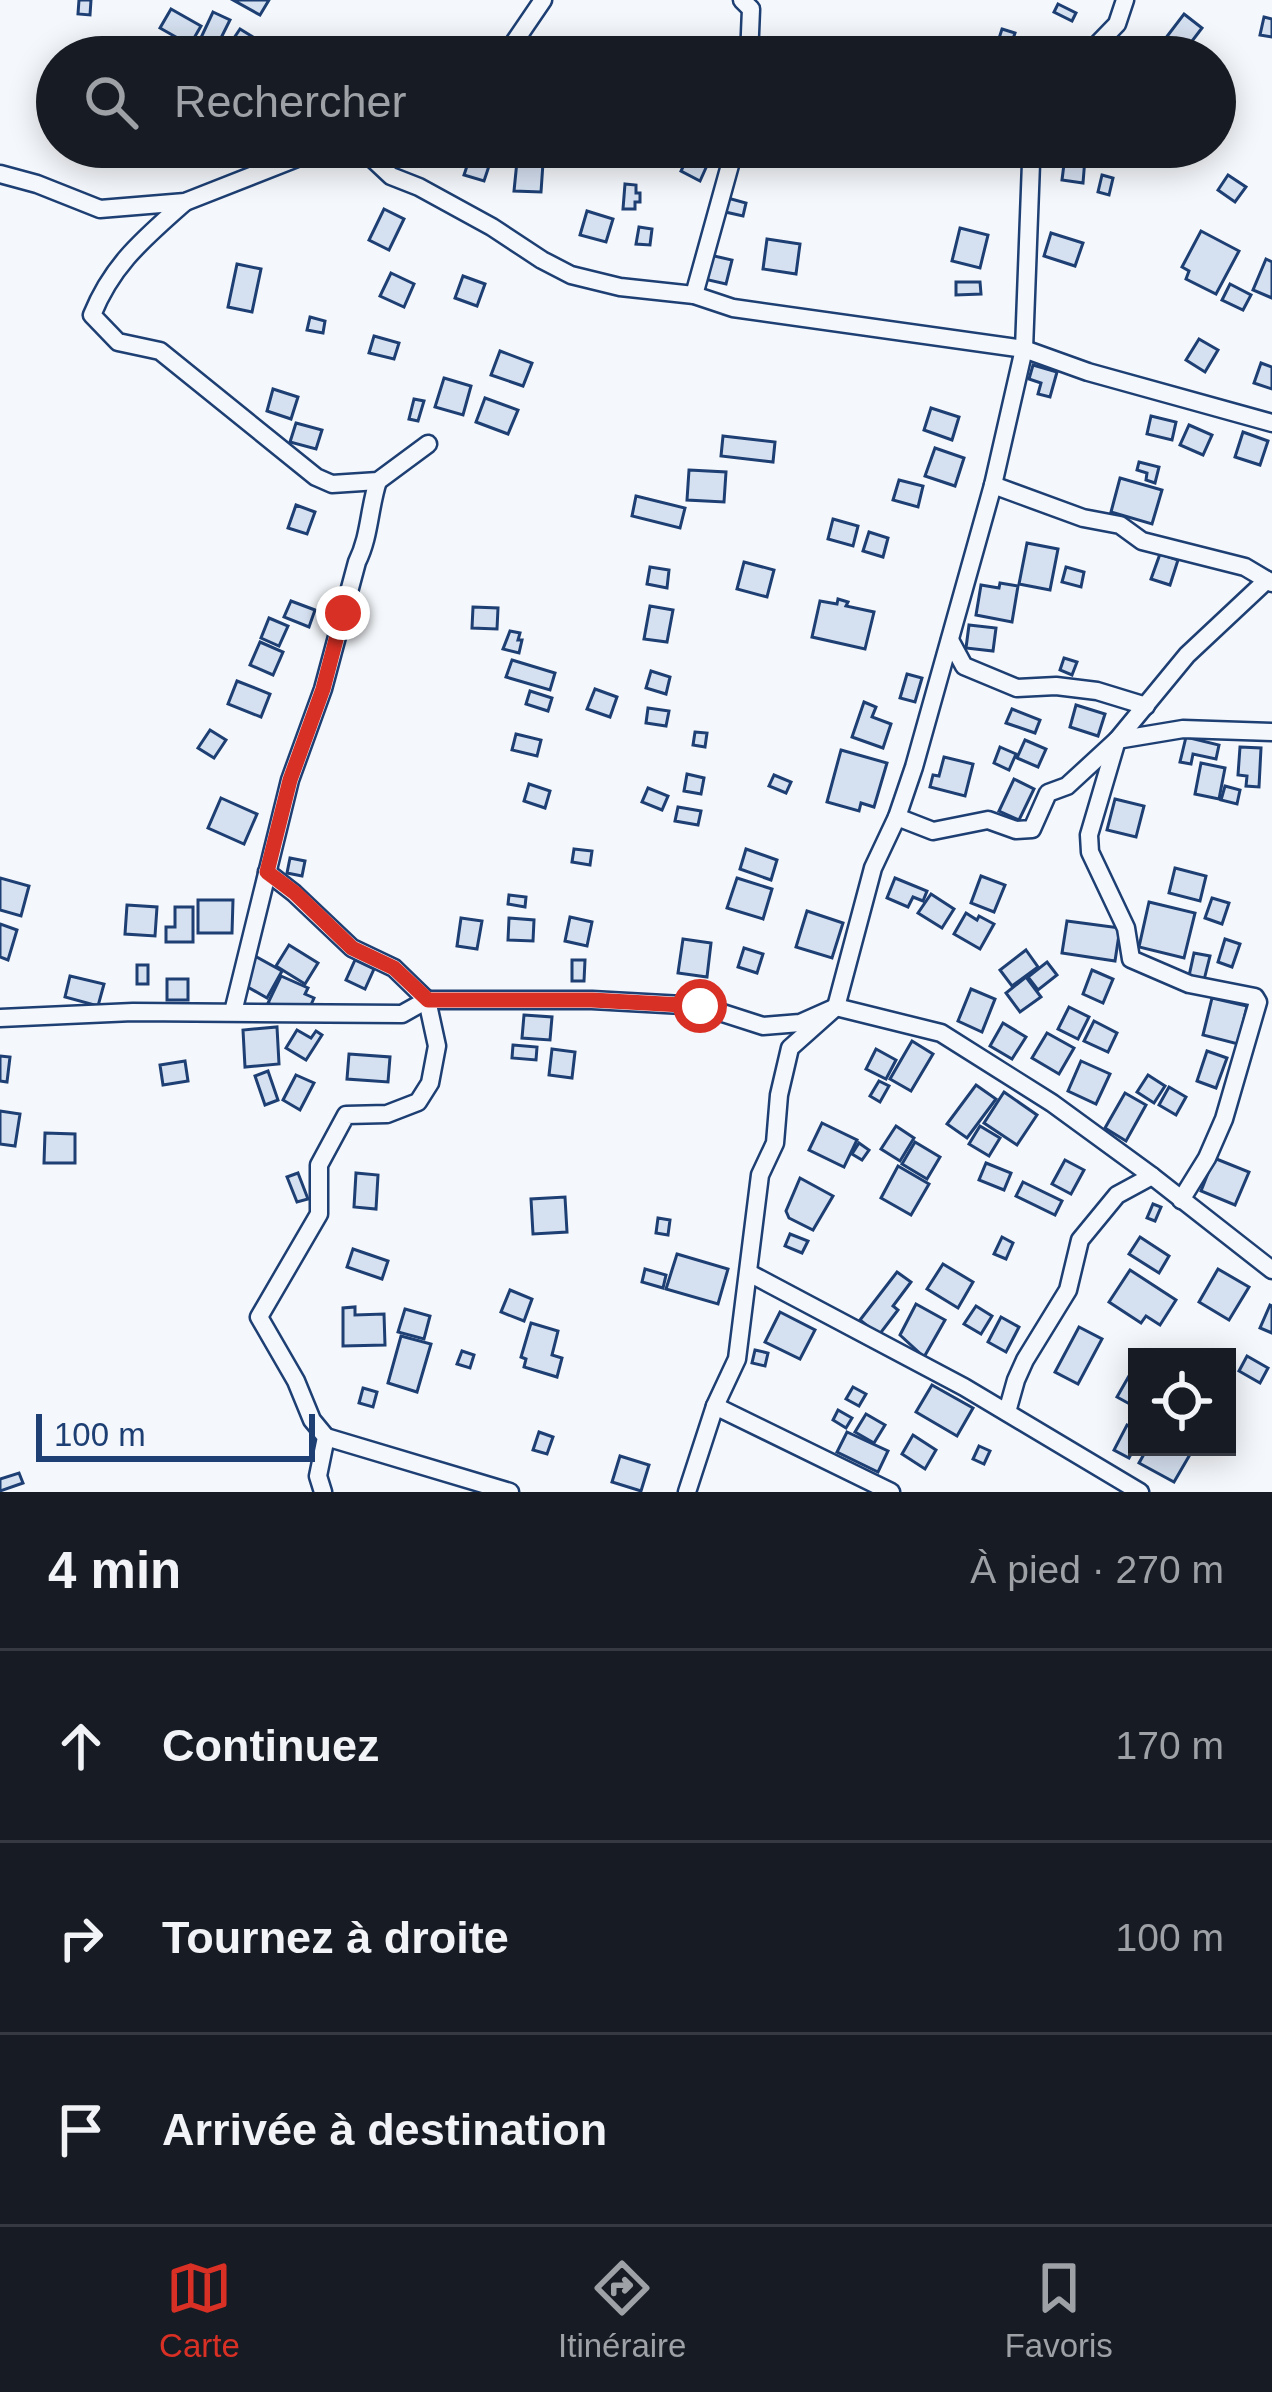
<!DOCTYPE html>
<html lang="fr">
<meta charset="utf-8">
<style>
body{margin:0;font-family:Helvetica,sans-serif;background:#20242c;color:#f1f3f6}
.controls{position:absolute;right:36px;bottom:36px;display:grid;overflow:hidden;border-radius:0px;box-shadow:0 6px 30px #0003}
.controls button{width:108px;height:108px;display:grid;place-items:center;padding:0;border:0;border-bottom:3px solid #363941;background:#171b24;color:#f1f3f6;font:60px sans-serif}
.scale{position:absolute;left:36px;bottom:30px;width:279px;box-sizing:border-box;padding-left:12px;border:6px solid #1d3f73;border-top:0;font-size:33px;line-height:42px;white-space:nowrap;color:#1d3f73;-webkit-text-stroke:9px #f4f7fb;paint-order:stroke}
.stop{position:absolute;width:36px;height:36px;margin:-27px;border:9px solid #d93025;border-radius:50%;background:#fff}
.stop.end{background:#d93025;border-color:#fff;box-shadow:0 3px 12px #0008}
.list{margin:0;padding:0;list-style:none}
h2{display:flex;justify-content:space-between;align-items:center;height:156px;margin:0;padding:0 48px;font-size:51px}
h2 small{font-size:39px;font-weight:400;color:#9ea1a6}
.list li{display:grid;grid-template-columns:78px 1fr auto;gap:36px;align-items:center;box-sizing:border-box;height:192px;padding:0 48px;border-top:3px solid #363941}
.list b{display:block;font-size:45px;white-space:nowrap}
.list em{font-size:39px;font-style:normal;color:#9ea1a6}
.icon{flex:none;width:66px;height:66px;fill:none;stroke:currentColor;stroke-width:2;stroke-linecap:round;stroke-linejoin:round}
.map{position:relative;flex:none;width:1272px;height:1492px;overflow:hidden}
.search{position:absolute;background:#171b24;box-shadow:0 6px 30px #0003;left:36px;right:36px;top:36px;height:132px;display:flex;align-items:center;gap:30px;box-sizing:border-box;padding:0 42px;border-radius:66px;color:#9ea1a6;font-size:45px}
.sheet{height:732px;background:#171b24}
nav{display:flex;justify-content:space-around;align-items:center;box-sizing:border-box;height:168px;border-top:3px solid #363941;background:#171b24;font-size:33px;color:#9ea1a6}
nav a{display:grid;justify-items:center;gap:6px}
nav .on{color:#d93025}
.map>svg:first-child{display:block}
.building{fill:#d5e0f0;stroke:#1d3f73;stroke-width:3}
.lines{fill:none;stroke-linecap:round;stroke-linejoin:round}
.street-casing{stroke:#1d3f73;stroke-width:21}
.street{stroke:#f4f7fb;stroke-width:16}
.route{stroke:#d93025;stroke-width:15}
</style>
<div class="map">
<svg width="1272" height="1492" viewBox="0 0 1272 1492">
<rect width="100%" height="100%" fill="#f4f7fb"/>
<!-- building -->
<g class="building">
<polygon points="79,0 91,0 90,15 78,14"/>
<polygon points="233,0 269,0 260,15"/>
<polygon points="1058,4 1076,13 1072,21 1054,12"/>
<polygon points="171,9 201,26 190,45 160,28"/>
<polygon points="213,12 230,20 214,52 198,44"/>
<polygon points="1184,14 1202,28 1183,53 1165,39"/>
<polygon points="1264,17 1272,19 1272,37 1260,35"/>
<polygon points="240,29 253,37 248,46 234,38"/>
<polygon points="1002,29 1015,33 1007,57 993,57"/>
<polygon points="166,46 191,57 161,57"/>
<polygon points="756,47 779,48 778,57 755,57"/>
<polygon points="783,147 807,152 804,164 780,160"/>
<polygon points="690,152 709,161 700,181 681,171"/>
<polygon points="471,154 491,160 484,181 464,175"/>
<polygon points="1065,156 1085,158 1083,183 1062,180"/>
<polygon points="517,161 543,163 541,192 514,191"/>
<polygon points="1102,175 1113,178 1109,195 1098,192"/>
<polygon points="1228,175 1246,187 1235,202 1218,190"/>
<polygon points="625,184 636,185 636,193 640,193 640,202 635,202 635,209 623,209"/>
<polygon points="724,197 746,203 743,216 721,211"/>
<polygon points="384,209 404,219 389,250 369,240"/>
<polygon points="587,211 613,219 606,242 580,235"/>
<polygon points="639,227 652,229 650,245 636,244"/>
<polygon points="960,228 988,235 980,268 952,261"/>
<polygon points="1201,231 1239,251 1216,294 1186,279 1189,271 1182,267"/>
<polygon points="1051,233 1083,243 1075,266 1044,256"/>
<polygon points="767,239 800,244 796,274 763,269"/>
<polygon points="710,255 732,260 726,284 704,279"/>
<polygon points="1266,259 1272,262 1272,298 1253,290"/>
<polygon points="237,264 261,269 252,312 228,307"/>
<polygon points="391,273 414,284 404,307 380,296"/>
<polygon points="463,276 485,284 477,306 455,298"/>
<polygon points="956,282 980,282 981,294 956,295"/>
<polygon points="1230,284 1251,295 1243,310 1222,300"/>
<polygon points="310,317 325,321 323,333 307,330"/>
<polygon points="374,336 399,343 394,359 369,353"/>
<polygon points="1199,339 1218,350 1205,372 1186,360"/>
<polygon points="500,351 532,363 523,386 491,375"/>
<polygon points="1261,363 1272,367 1272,389 1254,383"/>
<polygon points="1033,365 1057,372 1050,397 1038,394 1041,383 1029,379"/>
<polygon points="444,378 471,386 463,415 435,407"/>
<polygon points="273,389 298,397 291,419 267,411"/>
<polygon points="485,398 518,410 508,434 476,422"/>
<polygon points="414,399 424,401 418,421 409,419"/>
<polygon points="931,408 959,417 952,440 924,430"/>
<polygon points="1151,416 1176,422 1172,440 1147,434"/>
<polygon points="296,423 322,430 316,449 290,442"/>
<polygon points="1189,425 1212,435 1203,455 1180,445"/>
<polygon points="1243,432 1268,441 1260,465 1235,457"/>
<polygon points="723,436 775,442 773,462 721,456"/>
<polygon points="935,448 964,458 955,486 925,476"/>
<polygon points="1139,462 1159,467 1155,483 1146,480 1147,473 1137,470"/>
<polygon points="689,470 726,472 724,502 687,500"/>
<polygon points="1120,478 1162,490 1152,524 1111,512"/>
<polygon points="899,480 923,486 918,507 893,500"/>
<polygon points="636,496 685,508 680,528 632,516"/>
<polygon points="296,505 315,512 307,534 288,528"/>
<polygon points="833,519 858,526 853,546 828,539"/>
<polygon points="869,532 888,538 883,557 863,551"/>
<polygon points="1027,543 1058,549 1050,590 1019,584"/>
<polygon points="1160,554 1178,560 1170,585 1151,579"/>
<polygon points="744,562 774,570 767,597 737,589"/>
<polygon points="650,567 669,570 667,588 647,584"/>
<polygon points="1066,567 1084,572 1081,587 1062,582"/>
<polygon points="1000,583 1018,586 1012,622 976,615 981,585 999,588"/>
<polygon points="838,599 848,602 846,606 874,612 865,649 812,637 820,601 837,604"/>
<polygon points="291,601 315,610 309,627 284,617"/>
<polygon points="650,606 673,610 667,642 644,639"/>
<polygon points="473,607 498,608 497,629 472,628"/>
<polygon points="269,618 288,626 279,646 261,638"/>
<polygon points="969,625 996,628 993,651 966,648"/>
<polygon points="510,631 520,633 518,640 522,640 519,653 503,649"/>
<polygon points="260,642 283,652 273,675 250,665"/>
<polygon points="1064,658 1077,662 1072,675 1060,670"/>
<polygon points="512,660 555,673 550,690 506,677"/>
<polygon points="651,671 670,677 666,694 646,688"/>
<polygon points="907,674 922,678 915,702 900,698"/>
<polygon points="237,681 270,694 261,717 228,704"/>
<polygon points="595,689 617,697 610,717 587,709"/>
<polygon points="530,691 552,698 548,711 526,704"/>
<polygon points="864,702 876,707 872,717 891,724 883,748 852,737"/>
<polygon points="1076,705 1105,714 1098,736 1070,727"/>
<polygon points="648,708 669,711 666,726 646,723"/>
<polygon points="1012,709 1040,720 1035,733 1006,723"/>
<polygon points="210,730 226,740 214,758 198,748"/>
<polygon points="695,732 707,733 705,747 693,745"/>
<polygon points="516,734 541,740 537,756 512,750"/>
<polygon points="1186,737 1219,745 1216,759 1193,754 1191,764 1180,762"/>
<polygon points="1025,740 1046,749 1038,767 1017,758"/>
<polygon points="1000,747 1016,754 1009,770 994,763"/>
<polygon points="1240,747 1261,748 1259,787 1246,786 1247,776 1238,775"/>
<polygon points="841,750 887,763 874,807 861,803 859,811 827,802"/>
<polygon points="944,757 973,764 965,796 930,787 933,775 939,776"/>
<polygon points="1201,763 1225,768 1219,799 1195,794"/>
<polygon points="687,774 704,778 701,794 684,791"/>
<polygon points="774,775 791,782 786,793 769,786"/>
<polygon points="1014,779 1034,789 1019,820 999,811"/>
<polygon points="529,784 550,791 545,808 524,801"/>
<polygon points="1225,786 1240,790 1237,804 1221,800"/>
<polygon points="648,788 668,796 662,810 642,802"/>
<polygon points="221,798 257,814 244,844 208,828"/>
<polygon points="1115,799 1144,806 1136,837 1107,830"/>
<polygon points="678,807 701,811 698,825 675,821"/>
<polygon points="574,849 592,851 590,865 572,862"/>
<polygon points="746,849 777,860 771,880 740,869"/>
<polygon points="290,858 305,861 302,876 287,873"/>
<polygon points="1175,868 1206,876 1200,901 1169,893"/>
<polygon points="981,876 1005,885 994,912 971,903"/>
<polygon points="0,878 29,886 21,916 0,910"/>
<polygon points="737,878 772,889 763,919 727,908"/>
<polygon points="895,878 927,891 923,901 913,897 908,907 887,898"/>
<polygon points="931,894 954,909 942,928 918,913"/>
<polygon points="509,895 526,897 525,907 508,904"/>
<polygon points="1212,898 1229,903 1222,924 1205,918"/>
<polygon points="198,900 233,900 232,933 198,933"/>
<polygon points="1149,902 1195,913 1184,958 1139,947"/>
<polygon points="127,905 157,907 155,936 125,934"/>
<polygon points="175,907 193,907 193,942 166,942 166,927 175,927"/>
<polygon points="807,911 843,923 832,958 796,947"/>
<polygon points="966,913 977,920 979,916 994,924 980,949 954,934"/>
<polygon points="570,917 592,922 587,946 565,941"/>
<polygon points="461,918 482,921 477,949 457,946"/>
<polygon points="509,918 534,920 533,941 508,940"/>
<polygon points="1067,921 1120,928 1115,961 1062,953"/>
<polygon points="0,924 17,930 8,960 0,957"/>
<polygon points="683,939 711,943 707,977 678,973"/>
<polygon points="1225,939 1240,944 1232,967 1218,962"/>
<polygon points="289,945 318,963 305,984 276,966"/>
<polygon points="744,948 763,954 757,973 738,967"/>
<polygon points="1026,950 1038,967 1012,986 1000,970"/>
<polygon points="1194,953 1210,956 1204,980 1189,976"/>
<polygon points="253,955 282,971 267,998 246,986"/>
<polygon points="355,960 374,969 365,989 346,980"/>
<polygon points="572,960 585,960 584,981 572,981"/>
<polygon points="1047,962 1057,975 1038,990 1028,977"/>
<rect x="137" y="965" width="11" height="19"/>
<polygon points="1092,970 1113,979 1103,1003 1083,994"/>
<polygon points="70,976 104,984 98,1006 65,997"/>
<polygon points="281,976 308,988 305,994 314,998 310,1007 276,1007 268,1003"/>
<polygon points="1026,977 1041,997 1020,1012 1006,993"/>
<rect x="167" y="979" width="21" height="21"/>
<polygon points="971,989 995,999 982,1032 958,1021"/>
<polygon points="1212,998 1247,1006 1238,1044 1203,1035"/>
<polygon points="1069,1007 1089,1017 1078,1039 1058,1029"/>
<polygon points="524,1015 552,1017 550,1040 522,1038"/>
<polygon points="1094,1021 1117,1033 1108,1052 1084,1041"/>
<polygon points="1003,1023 1026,1037 1012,1059 990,1046"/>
<polygon points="277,1027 279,1064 245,1067 243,1030"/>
<polygon points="297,1030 311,1038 316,1031 322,1035 306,1060 286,1048"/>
<polygon points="1047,1033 1074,1048 1059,1074 1032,1058"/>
<polygon points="912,1041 933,1054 911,1091 890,1079"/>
<polygon points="513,1045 537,1047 536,1060 512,1058"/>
<polygon points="552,1049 575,1052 572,1078 549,1075"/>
<polygon points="876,1049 896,1060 886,1079 866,1069"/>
<polygon points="1207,1051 1227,1058 1216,1088 1197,1081"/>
<polygon points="349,1054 390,1057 388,1082 347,1079"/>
<polygon points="0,1056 10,1057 7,1082 0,1081"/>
<polygon points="185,1061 188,1081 163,1085 160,1065"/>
<polygon points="1081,1061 1110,1074 1096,1104 1068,1091"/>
<polygon points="268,1071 278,1100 265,1105 255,1076"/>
<polygon points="296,1075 314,1083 300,1110 283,1100"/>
<polygon points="1148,1075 1165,1086 1154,1103 1137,1092"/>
<polygon points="879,1081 889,1086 880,1102 870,1096"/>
<polygon points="976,1085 996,1099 967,1138 947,1124"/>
<polygon points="1169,1087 1186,1097 1176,1115 1159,1105"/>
<polygon points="1004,1092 1037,1115 1017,1145 984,1123"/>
<polygon points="1125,1093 1146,1105 1126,1141 1105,1128"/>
<polygon points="0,1111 20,1114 15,1146 0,1144"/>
<polygon points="822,1123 857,1140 844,1167 809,1150"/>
<polygon points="896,1126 914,1138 900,1161 881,1149"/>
<polygon points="980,1126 1000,1138 989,1156 969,1144"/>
<polygon points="45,1133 75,1134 75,1163 44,1163"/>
<polygon points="915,1142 940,1157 927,1179 902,1164"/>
<polygon points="859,1143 869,1150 862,1160 852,1154"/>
<polygon points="1214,1158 1249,1172 1235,1205 1201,1191"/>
<polygon points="1065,1160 1084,1170 1071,1194 1052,1184"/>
<polygon points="986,1163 1011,1173 1004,1190 979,1180"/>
<polygon points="898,1166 929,1184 911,1215 881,1198"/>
<polygon points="298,1173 308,1199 297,1202 287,1177"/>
<polygon points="356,1173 378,1175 376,1209 354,1207"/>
<polygon points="800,1178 833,1196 813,1230 789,1218 786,1211"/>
<polygon points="1023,1182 1062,1201 1055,1215 1016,1196"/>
<polygon points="565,1197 567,1232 533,1234 531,1199"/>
<polygon points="1153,1204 1161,1207 1155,1221 1147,1218"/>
<polygon points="658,1218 670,1220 668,1235 656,1233"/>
<polygon points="790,1234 808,1241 802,1253 785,1246"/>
<polygon points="1002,1237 1013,1243 1006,1259 994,1254"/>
<polygon points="1140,1237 1169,1256 1159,1273 1129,1254"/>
<polygon points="353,1249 388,1261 382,1279 347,1267"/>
<polygon points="677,1254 728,1269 718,1304 666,1289"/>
<polygon points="943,1264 973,1282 958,1308 927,1289"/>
<polygon points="645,1269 666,1275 663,1288 642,1282"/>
<polygon points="1218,1269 1249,1287 1229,1320 1199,1302"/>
<polygon points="1130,1270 1176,1300 1160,1325 1146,1316 1141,1323 1109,1302"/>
<polygon points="897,1272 911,1282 893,1306 898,1310 879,1335 860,1320"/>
<polygon points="510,1290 532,1299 524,1321 501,1312"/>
<polygon points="916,1304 945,1320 924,1357 900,1335"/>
<polygon points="1270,1305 1272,1306 1272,1333 1260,1328"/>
<polygon points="976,1306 992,1316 981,1334 964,1324"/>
<polygon points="355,1307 355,1315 384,1314 385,1345 343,1346 343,1308"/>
<polygon points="405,1309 430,1316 424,1339 398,1332"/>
<polygon points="780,1312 815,1330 800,1359 765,1342"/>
<polygon points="1001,1317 1019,1327 1006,1352 988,1342"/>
<polygon points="531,1323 558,1331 552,1355 562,1358 557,1377 524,1367 526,1359 521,1357"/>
<polygon points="1079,1327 1102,1339 1078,1384 1055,1372"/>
<polygon points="401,1336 431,1344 417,1392 388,1383"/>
<polygon points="755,1350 768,1353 765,1366 752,1363"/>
<polygon points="462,1351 474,1355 470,1368 457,1364"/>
<polygon points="1247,1356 1268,1368 1260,1383 1239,1371"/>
<polygon points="1137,1362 1137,1408 1117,1397"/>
<polygon points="932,1385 973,1408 957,1436 916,1412"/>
<polygon points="853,1387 866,1394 859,1406 846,1399"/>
<polygon points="363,1388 377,1392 373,1407 359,1403"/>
<polygon points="838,1410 852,1418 846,1428 833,1420"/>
<polygon points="866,1414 885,1425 874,1443 855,1432"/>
<polygon points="1127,1425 1137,1431 1137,1443 1129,1458 1114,1450"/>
<polygon points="539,1432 553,1437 547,1454 533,1450"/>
<polygon points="847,1432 888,1451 878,1472 837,1452"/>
<polygon points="913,1435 936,1450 925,1469 902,1454"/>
<polygon points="979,1446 990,1451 984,1464 973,1459"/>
<polygon points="1148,1447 1185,1447 1192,1451 1174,1482 1139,1463"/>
<polygon points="620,1456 649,1465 641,1491 612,1482"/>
<polygon points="19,1473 23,1483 0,1491 0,1479"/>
</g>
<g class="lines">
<defs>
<g id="street">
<polyline points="742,0 751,9 749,57"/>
<polyline points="499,57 513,44 543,0"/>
<polyline points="1085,57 1117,24 1125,0"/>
<polyline points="360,147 391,176 419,187 492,227 542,260 571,275 620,287 694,295 733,308 1024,349 1088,372 1272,423"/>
<polyline points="0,174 37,184 100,209 185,202 325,147"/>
<path d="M185 202C145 238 113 263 92 315L118 342 160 351 316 477 332 484 378 481 428 444"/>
<polyline points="694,295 735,147"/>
<polyline points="993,485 1083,518 1120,525 1142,541 1245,567 1272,583"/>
<polyline points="950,640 964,666 1017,688 1056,686 1097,691 1146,706"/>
<polyline points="897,817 933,831 988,820 1016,830 1032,829 1048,793 1067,786 1117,740 1183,729 1272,732"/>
<polyline points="267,872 294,893 352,948 394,968 427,1000 437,1046 430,1083 418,1102 387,1114 346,1115 319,1165 319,1214 259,1317 296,1381 312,1420 326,1437 318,1476 323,1492"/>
<path d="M233 1012 290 780 323 689 357 562C370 536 369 508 378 481"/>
<polyline points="0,1018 133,1012 402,1014 427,1000 592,1000 701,1006 763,1026 800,1023 836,1007 941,1033 1052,1103 1152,1176 1272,1270"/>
<polyline points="1181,1200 1207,1158 1224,1119 1258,1002 1255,997 1189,984 1131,959 1126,928 1090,852 1089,835 1117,740 1187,655 1267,580"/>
<polyline points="749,1273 964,1387 1140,1492"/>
<polyline points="715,1406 891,1492"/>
<polyline points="1007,1412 1016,1380 1025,1360 1068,1290 1080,1240 1117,1195 1152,1176"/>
<polyline points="326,1437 510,1492"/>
<polyline points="687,1492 715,1406 737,1359 760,1175 775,1143 779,1095 790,1048 836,1007 873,868 897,817 914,767 993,485 1024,349 1031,163 1036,147"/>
</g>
</defs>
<!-- street casing -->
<use href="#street" class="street-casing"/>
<!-- street -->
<use href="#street" class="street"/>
</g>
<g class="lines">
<!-- route -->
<polyline class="route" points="343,613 323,689 290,780 267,872 295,893 352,948 394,968 428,1000 592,1000 700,1006"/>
</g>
</svg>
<div class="controls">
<button><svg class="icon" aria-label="locate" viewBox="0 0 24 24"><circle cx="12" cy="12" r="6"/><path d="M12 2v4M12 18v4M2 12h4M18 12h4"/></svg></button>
</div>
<div class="scale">100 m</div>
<div class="stop" style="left:700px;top:1006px"></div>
<div class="stop end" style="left:343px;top:613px"></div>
<div class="search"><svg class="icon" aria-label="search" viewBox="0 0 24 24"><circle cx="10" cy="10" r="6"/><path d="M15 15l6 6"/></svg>Rechercher</div>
</div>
<section class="sheet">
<h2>4 min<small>À pied · 270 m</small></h2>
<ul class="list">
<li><svg class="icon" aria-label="ahead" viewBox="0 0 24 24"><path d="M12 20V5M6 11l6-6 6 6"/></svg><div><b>Continuez</b></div><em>170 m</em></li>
<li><svg class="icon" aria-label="right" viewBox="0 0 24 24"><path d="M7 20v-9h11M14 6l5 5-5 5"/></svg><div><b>Tournez à droite</b></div><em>100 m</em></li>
<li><svg class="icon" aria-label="arrive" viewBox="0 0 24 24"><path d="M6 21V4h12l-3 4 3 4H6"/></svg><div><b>Arrivée à destination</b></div></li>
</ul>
</section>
<nav>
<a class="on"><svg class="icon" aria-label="map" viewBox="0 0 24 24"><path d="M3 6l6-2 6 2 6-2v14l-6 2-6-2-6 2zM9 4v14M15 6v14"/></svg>Carte</a>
<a><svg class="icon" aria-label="directions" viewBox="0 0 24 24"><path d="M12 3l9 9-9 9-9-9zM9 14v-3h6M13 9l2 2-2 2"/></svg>Itinéraire</a>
<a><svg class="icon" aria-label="saved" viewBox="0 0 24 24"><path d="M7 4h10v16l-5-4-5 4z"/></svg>Favoris</a>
</nav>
